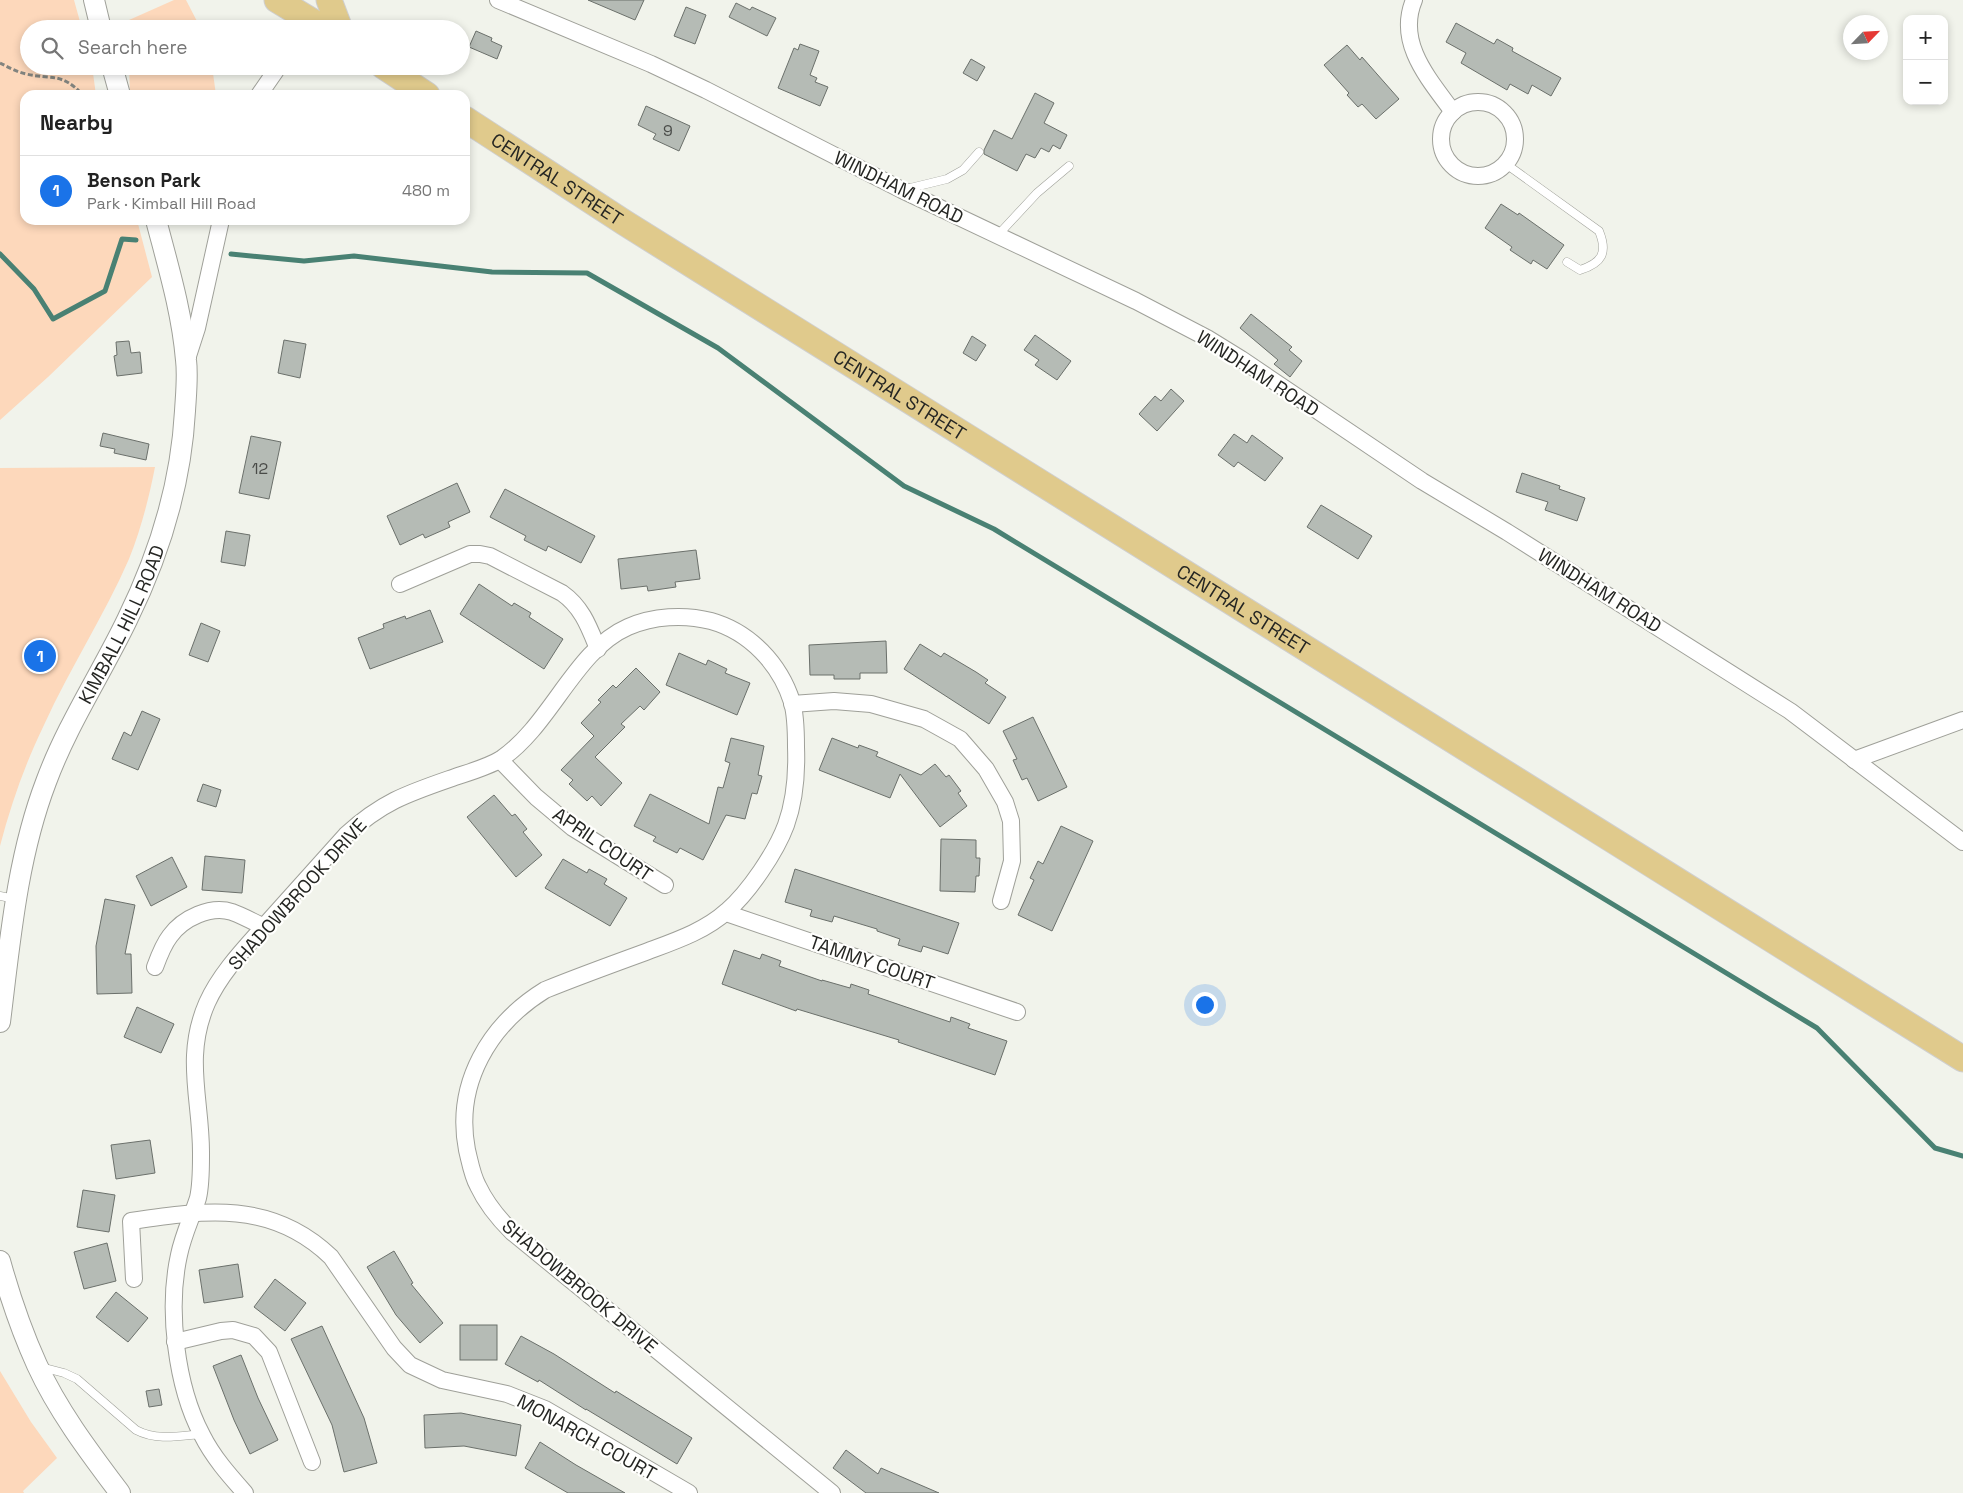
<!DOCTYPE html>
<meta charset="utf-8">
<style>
body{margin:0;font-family:"Space Grotesk",sans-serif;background:#f6f6f6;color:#222}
.controls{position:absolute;right:15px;top:15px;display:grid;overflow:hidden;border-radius:10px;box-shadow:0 2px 8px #0003}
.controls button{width:45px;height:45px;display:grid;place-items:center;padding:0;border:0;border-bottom:1px solid #e0e0e0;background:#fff;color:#222;font:25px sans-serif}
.compass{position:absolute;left:1843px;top:15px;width:45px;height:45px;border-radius:50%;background:#fff;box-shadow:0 2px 8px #0003;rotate:65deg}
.you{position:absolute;left:1204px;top:1004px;width:18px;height:18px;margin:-12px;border:4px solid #fff;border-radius:50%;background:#1a73e8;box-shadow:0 0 0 8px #1a73e833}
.badge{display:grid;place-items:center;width:32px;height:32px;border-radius:50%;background:#1a73e8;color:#fff;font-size:16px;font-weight:700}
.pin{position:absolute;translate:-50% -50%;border:2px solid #fff;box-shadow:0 1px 5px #0006}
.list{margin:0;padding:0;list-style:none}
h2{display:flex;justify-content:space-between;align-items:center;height:65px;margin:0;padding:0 20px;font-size:21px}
h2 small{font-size:16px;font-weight:400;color:#767676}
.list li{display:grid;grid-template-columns:32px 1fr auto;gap:15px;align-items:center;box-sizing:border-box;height:70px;padding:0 20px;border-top:1px solid #e0e0e0}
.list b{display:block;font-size:19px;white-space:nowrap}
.list p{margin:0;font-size:16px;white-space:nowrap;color:#767676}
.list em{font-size:16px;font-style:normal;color:#767676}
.icon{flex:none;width:28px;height:28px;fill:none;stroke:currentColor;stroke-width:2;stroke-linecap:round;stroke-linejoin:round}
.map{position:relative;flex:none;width:1963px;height:1493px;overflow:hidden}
.search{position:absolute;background:#fff;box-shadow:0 2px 8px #0003;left:20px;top:20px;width:450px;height:55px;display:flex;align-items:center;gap:12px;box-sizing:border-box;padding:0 18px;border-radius:28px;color:#767676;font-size:19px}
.panel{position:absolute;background:#fff;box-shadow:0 2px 8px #0003;left:20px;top:90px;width:450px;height:135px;border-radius:15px}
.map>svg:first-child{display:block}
.green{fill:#fdd8bb}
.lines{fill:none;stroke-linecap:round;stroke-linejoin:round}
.stream{stroke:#498173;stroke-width:5}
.building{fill:#b5bbb5;stroke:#6b706b}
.service-casing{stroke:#9fa099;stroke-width:9}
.minor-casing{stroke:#9fa099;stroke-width:18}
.tertiary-casing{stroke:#9fa099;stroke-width:22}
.primary-casing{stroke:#cfcfcf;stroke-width:27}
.path{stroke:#82847f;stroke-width:3;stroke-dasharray:5 2.5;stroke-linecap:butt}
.service{stroke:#fff;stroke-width:8}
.minor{stroke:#fff;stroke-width:16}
.tertiary{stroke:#fff;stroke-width:20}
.primary{stroke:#e0ca8c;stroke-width:25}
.labels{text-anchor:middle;stroke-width:4.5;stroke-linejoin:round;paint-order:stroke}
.number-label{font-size:16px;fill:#494b48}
.street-label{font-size:19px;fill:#252623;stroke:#fffffd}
</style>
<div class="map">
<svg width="1963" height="1493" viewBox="0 0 1963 1493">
<rect width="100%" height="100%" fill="#f1f3eb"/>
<!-- green -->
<g class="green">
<polygon points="0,0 74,0 82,29 29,29 29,66 92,66 96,95 25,95 25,220 137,220 152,277 48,377 0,420"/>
<polygon points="174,0 186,0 201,29 129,29 129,20"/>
<polygon points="129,66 212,66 216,95 130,95"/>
<path d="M155 467C149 498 141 529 129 559 104 616 70 668 44 725 25 764 11 804 0 846V468Z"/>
<polygon points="0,1371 31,1422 57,1458 23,1491 24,1493 0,1493"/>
</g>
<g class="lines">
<!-- stream -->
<g class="stream">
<polyline points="0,254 34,289 53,319 105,291 122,239 136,240"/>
<polyline points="231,254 304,261 354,256 492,272 587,273 718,348 904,486 994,529 1817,1028 1935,1148 1963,1156"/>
</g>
</g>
<!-- building -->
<g class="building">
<polygon points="588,0 644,0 635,20"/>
<polygon points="736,3 750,10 752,7 776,18 767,36 729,17"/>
<polygon points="686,7 706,15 695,44 674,36"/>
<polygon points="1456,23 1494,44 1497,39 1513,48 1512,51 1561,78 1551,96 1532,85 1528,94 1510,84 1507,90 1461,63 1466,53 1446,42"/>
<polygon points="476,31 492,38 491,41 502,46 497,59 469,47"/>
<polygon points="800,44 819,51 810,75 817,78 815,82 828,87 820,106 778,88 794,48 798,50"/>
<polygon points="1347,45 1360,60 1362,57 1399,99 1376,119 1362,104 1358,107 1347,95 1349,93 1324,65"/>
<polygon points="971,59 985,67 977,81 963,73"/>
<polygon points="1035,93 1054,103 1044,123 1067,135 1060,149 1053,145 1049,152 1041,148 1035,158 1026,154 1017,171 984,154 984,150 994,130 1012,139"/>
<polygon points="646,106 690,126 679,151 653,139 656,134 638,125"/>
<polygon points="1501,204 1518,215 1519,213 1564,245 1547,269 1533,260 1531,264 1510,250 1512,247 1485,228"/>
<polygon points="1251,314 1292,347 1289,350 1302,361 1290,377 1274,364 1278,360 1240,328"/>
<polygon points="1035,335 1071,361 1057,380 1035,365 1039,360 1024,350"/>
<polygon points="972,336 986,345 976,361 963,353"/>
<polygon points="284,340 306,344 300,378 278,373"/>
<polygon points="129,341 131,353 140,352 142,373 117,376 114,356 117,355 116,342"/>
<polygon points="1171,389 1184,401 1157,431 1139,414 1155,396 1161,401"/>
<polygon points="103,433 149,444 146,460 114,453 115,449 100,446"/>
<polygon points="1234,434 1247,443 1252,435 1283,458 1265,481 1238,462 1234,467 1218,455"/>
<polygon points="251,436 281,442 269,499 239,493"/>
<polygon points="1522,473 1560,486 1559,489 1585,498 1577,521 1545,510 1548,502 1516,492"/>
<polygon points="457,483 470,512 448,522 450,527 425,538 423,534 400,545 387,516"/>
<polygon points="505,489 595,536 581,563 548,546 546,551 524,540 526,536 490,517"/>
<polygon points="1321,505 1372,536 1358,559 1307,527"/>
<polygon points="226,531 250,535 245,566 221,562"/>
<polygon points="696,550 700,579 675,582 676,587 648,591 647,586 621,589 618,559"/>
<polygon points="479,584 512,606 514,603 531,613 529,617 563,639 544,669 460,614"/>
<polygon points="430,610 443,642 370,669 358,638 384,628 383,624 405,616 406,619"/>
<polygon points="201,623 220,631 208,662 189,655"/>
<polygon points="886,641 887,673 860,673 860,679 834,679 834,675 810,675 809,645"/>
<polygon points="920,644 941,657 944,653 976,672 988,680 985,683 1006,697 989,724 904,669"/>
<polygon points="679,653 706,665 708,660 727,669 725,673 750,683 737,715 666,685"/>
<polygon points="636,668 660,692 644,710 640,706 621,724 625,727 595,757 622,783 601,806 592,796 587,801 569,784 573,780 561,770 594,736 581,723 601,702 598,700 613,685 616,688"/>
<polygon points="142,711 160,719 138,770 112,759 124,732 131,736"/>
<polygon points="1033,717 1067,787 1038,801 1027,778 1022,780 1013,760 1017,759 1003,731"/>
<polygon points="731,738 764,746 758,775 762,776 757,794 752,793 745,819 726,815 703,860 680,848 677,853 653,841 656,837 634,826 650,794 709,824 718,787 723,788 730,763 725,761"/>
<polygon points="832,738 858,748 859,745 878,752 876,756 921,775 935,764 946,777 949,775 961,791 958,793 967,806 940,827 900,774 890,798 819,770"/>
<polygon points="203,784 221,790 216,807 197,801"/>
<polygon points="494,795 512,816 515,814 527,829 523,832 542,855 516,877 467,817"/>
<polygon points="1061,826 1093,841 1052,931 1018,915 1034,880 1030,878 1038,861 1043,864"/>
<polygon points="941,839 976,840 976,858 980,858 979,876 976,876 975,892 940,891"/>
<polygon points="205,856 245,860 242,893 202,890"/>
<polygon points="172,857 187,887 151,906 136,876"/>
<polygon points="563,859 587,873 589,869 607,879 604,884 627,898 610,926 545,888"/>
<polygon points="795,869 959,923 948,954 923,946 921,952 898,945 900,939 877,931 877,929 834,916 832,922 810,916 812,910 785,902"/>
<polygon points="105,899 135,905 125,954 131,954 132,993 97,994 96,946"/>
<polygon points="734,950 760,959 762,954 781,961 779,966 822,981 822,980 850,988 851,984 869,990 868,994 950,1022 951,1017 970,1024 968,1028 1007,1041 995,1075 898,1042 899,1040 797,1009 796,1011 722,984"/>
<polygon points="137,1007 174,1024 161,1053 124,1037"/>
<polygon points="150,1140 155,1173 116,1179 111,1145"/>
<polygon points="83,1190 115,1195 109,1232 77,1227"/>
<polygon points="107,1243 116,1281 84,1289 74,1252"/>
<polygon points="394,1251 413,1283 411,1284 443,1323 420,1343 396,1315 367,1267"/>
<polygon points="238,1264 243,1297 204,1303 199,1270"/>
<polygon points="275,1279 306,1303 285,1331 254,1307"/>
<polygon points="116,1292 148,1318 128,1342 96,1317"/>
<rect x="460" y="1325" width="37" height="35"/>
<polygon points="322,1326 364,1418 377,1463 344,1472 332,1425 291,1339"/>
<polygon points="521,1336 554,1354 615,1393 616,1391 692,1438 677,1464 586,1409 586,1410 539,1380 538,1382 505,1364"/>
<polygon points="241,1355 258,1398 278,1440 250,1454 234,1420 213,1366"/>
<polygon points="159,1389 162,1405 149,1407 146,1391"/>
<polygon points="461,1413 521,1425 516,1456 464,1446 425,1448 424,1415"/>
<polygon points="540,1442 576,1465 625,1493 568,1493 525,1468"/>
<polygon points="846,1450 878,1474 881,1468 939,1493 866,1493 833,1468"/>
</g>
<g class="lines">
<defs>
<g id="service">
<path d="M1506 164 1599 231C1608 253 1602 263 1580 270L1567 262"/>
<polyline points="906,189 947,179 963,170 979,152"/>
<polyline points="998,235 1037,193 1069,166"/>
<polyline points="0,896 15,899"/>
<path d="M41 1367 64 1373 77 1379 136 1430C157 1441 179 1436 201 1434"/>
</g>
<g id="minor">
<polyline points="498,0 651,64 706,90 902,190 1136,301 1207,338 1241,359 1422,481 1507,532 1790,711 1963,842"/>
<path d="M1414 0C1396 43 1429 79 1453 112"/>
<polyline points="259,95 279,66"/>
<circle cx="1478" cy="139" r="37"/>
<polyline points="187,359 197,328 221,220"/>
<path d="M400 584 470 554H480L490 556 562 593C582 607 589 627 598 649"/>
<polyline points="792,704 834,701 871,704 924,719 960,739 986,769 1005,802 1011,821 1012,861 1001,901"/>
<polyline points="500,760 536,797 573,828 665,885"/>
<polyline points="1854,760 1963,720"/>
<polyline points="726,913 1017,1012"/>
<path d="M155 967C159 956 163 945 170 936 183 918 211 905 232 912 243 916 254 922 264 927"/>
<path d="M134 1279 131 1221C205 1210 272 1200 331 1257L394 1348 410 1365 442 1380 507 1394 545 1409 689 1493"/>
<polyline points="175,1342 221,1331 233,1330 254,1336 269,1352 312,1462"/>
<path d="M245 1493C229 1475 213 1457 202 1435 176 1386 167 1309 179 1255 183 1235 192 1217 198 1198 201 1185 201 1169 201 1156 202 1102 183 1058 207 1003 221 972 246 947 268 922 294 893 320 864 346 835 383 801 409 793 455 777 470 772 488 767 501 759 551 725 575 650 628 627 653 616 684 614 711 621 750 632 780 664 792 702 796 716 796 732 796 747 797 773 795 800 786 825 776 852 749 892 727 911 704 932 672 942 643 953 610 965 577 977 545 990 490 1024 454 1083 467 1150 470 1162 472 1175 478 1186 486 1203 498 1218 512 1232L832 1493"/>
</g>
<g id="tertiary">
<polyline points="94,0 101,29"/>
<polyline points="112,66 120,95"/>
<path id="s1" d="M0 1022C10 941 17 858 46 782 67 725 101 674 127 620 160 553 181 485 185 411 186 394 188 376 186 360 182 312 168 266 156 220"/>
<path d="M0 1261C10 1297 22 1332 37 1365 58 1411 90 1453 120 1493"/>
</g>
<g id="primary">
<polyline points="277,0 325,29"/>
<polyline points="329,0 340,29"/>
<polyline points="383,66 427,95"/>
<path id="s2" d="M465 119 625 223 1963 1059"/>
</g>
</defs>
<!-- service casing -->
<use href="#service" class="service-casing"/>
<!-- minor casing -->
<use href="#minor" class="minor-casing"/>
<!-- tertiary casing -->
<use href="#tertiary" class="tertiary-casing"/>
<!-- primary casing -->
<use href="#primary" class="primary-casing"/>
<!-- path -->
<path class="path" d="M0 63C8 67 17 72 26 74 53 80 61 72 83 95"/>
<!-- service -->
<use href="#service" class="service"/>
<!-- minor -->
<use href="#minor" class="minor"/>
<!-- tertiary -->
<use href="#tertiary" class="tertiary"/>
<!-- primary -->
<use href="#primary" class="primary"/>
</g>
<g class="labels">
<!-- number labels -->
<g class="number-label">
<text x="668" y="136">9</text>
<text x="260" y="474">12</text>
</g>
<!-- street labels -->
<g class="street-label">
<text dy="7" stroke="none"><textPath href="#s2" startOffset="110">CENTRAL STREET</textPath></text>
<text transform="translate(899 187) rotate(26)" y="7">WINDHAM ROAD</text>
<text transform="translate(1258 373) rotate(33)" y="7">WINDHAM ROAD</text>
<text dy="7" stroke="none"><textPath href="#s2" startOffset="515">CENTRAL STREET</textPath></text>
<text transform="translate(1600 590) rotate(32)" y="7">WINDHAM ROAD</text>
<text dy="7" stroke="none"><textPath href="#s2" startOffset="920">CENTRAL STREET</textPath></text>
<text dy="7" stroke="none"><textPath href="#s1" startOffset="420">KIMBALL HILL ROAD</textPath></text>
<text transform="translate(603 844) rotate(34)" y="7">APRIL COURT</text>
<text transform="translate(297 894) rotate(-48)" y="7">SHADOWBROOK DRIVE</text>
<text transform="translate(872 962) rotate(19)" y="7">TAMMY COURT</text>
<text transform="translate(580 1286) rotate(40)" y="7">SHADOWBROOK DRIVE</text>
<text transform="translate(587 1437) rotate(29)" y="7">MONARCH COURT</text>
</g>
</g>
</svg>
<div class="controls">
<button>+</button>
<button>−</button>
</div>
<svg class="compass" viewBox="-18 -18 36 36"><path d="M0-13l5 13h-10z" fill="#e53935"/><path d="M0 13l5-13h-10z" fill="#767676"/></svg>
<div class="you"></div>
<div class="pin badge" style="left:40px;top:656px">1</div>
<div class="search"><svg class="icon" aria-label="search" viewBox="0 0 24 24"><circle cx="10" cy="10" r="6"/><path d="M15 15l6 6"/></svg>Search here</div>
<section class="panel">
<h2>Nearby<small></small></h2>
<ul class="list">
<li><span class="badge">1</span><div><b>Benson Park</b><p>Park · Kimball Hill Road</p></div><em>480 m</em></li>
</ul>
</section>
</div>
